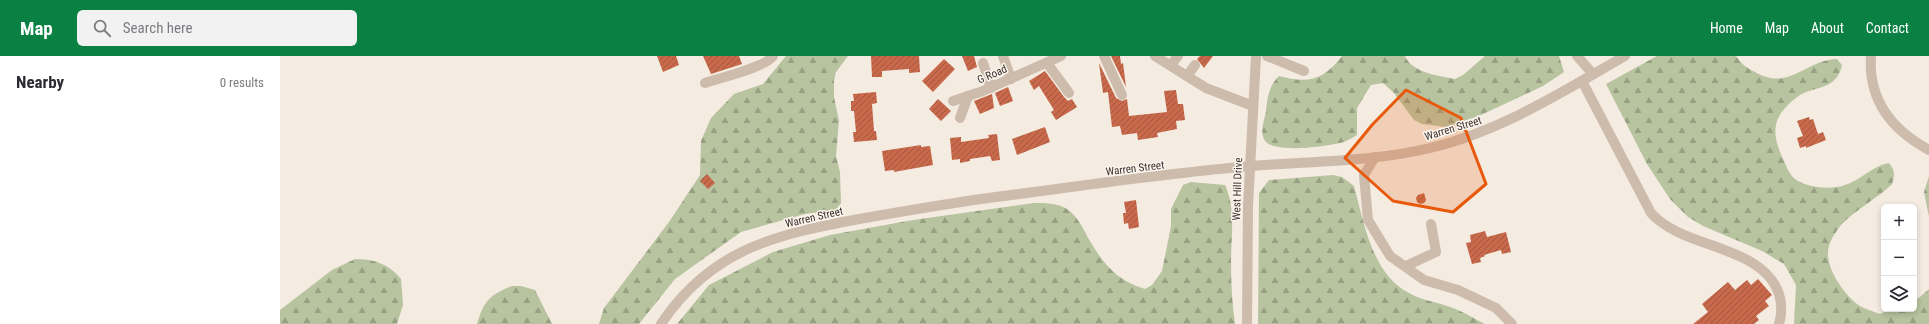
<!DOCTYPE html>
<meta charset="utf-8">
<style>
body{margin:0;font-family:"Roboto Condensed",sans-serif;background:#f2f2f3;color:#2b2b33}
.controls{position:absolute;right:12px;bottom:12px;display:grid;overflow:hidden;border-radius:6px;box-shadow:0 2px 6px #0003}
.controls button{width:36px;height:36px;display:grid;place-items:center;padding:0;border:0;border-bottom:1px solid #e1e1e2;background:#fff;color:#2b2b33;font:20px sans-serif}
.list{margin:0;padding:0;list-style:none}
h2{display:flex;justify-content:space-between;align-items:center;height:52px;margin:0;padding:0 16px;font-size:17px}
h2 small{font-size:13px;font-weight:400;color:#7c7c81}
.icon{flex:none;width:22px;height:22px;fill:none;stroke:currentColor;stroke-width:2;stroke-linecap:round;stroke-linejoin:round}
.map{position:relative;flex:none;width:1649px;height:268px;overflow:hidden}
header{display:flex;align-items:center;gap:24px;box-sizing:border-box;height:56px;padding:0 20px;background:#0b8043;color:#fff}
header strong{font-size:19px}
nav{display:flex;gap:22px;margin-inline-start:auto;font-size:14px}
.search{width:280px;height:36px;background:#f2f2f3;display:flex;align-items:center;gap:10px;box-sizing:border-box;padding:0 14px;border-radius:6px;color:#7c7c81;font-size:15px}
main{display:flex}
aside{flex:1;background:#fff}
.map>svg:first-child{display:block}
.forest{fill:url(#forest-firs)}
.building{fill:url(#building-hatch)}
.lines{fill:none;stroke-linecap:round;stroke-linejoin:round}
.minor{stroke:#cdbbac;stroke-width:10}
.marked{fill:#e8590c;fill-opacity:0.2;stroke:#e8590c;stroke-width:3;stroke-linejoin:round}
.labels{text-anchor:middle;stroke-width:3;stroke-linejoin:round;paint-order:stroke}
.street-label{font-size:11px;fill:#3b302b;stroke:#fbf5ee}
</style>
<header>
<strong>Map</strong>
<div class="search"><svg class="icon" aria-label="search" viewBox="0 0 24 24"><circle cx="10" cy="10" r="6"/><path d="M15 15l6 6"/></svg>Search here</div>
<nav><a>Home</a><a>Map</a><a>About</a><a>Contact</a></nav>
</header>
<main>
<aside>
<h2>Nearby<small>0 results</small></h2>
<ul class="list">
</ul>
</aside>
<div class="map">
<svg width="1649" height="268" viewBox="0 0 1649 268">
<defs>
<pattern id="forest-firs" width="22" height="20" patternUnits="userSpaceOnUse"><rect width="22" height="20" fill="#b8c4a0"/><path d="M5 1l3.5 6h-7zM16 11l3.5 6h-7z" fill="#97a083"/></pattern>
<pattern id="building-hatch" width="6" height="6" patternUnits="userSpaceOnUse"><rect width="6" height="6" fill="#c8694b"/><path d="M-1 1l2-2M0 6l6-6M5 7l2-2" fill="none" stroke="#a4573f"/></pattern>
</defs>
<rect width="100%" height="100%" fill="#f4ebe1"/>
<!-- forest -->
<g class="forest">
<polygon points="506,0 568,0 556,16 554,24 554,41 559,65 556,100 560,116 561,147 556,154 525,158 461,176 395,223 359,268 319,268 324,252 389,166 420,119 421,85 431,62 454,38 483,28"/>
<path d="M1062 0H1125C1132 17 1160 20 1175 23L1183 19 1205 0H1279L1284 16 1263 30 1201 59 1166 71 1142 68 1134 64 1114 37 1103 27 1091 29 1077 52V79C1072 82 1066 86 1060 87 1046 90 991 99 984 83 980 76 984 64 986 56 987 43 989 29 999 20 1028 28 1044 24 1062 0Z"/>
<path d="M1377 0H1456C1461 8 1467 12 1475 16 1509 36 1525 4 1557 3L1562 9C1557 30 1544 30 1526 36 1519 39 1512 44 1507 50 1490 67 1494 84 1504 105 1507 112 1509 118 1515 123 1527 132 1552 134 1565 129 1581 124 1592 110 1609 107 1615 114 1615 119 1612 128 1597 143 1576 153 1561 169 1557 174 1551 183 1549 190 1543 209 1563 237 1577 248 1583 253 1593 255 1600 258L1611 253H1634V244L1640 241 1649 233V268H1514L1516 229 1504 208 1482 195 1423 170 1408 161 1390 143 1367 108 1326 28Z"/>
<path d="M1053 119 1062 121 1074 130C1084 167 1092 218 1129 237 1143 245 1158 246 1173 252 1184 256 1195 263 1205 268H978L979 137 989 124Z"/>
<polygon points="1649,120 1649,161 1644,136"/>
<path d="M911 126 945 129C956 153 951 181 951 206 951 226 952 248 955 268H397L429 229 493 196 550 179 633 164 754 147C764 147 778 147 787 153 797 160 802 170 807 180 822 206 835 224 865 233L872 229 882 215 891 170V153L903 129Z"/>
<path d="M75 203C94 203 109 208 121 223L123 249 117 268H0V254L52 214Z"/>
<path d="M232 230H241L255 234 272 268H197C204 244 210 239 232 230Z"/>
</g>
<!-- building -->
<g class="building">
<polygon points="377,0 396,0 399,9 383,16"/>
<polygon points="423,0 459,0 462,8 431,18"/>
<polygon points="591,0 639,0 640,16 629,17 629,13 602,15 602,21 592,21"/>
<polygon points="682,0 694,0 697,11 688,15"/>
<polygon points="831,0 840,0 841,8 843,7 846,31"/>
<polygon points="920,0 933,0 924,12 917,3"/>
<polygon points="664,3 675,13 653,36 642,25"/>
<polygon points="819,7 836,42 842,45 847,43 849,60 887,56 884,35 896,34 898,48 903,48 905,64 896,65 897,73 877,77 878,81 858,84 857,77 842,79 840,70 832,71 828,36 823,37"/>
<polygon points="765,15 784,41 788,45 792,43 797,51 776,64 771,56 774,54 759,30 754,34 749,25"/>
<polygon points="728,31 733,45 720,50 715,37"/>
<polygon points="596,36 597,47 592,48 594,75 596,75 597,84 574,86 573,76 576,76 574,55 571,55 571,45 574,45 573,38"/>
<polygon points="712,38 714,52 700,58 694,45"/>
<polygon points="658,43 671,55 661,65 649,53"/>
<polygon points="1529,61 1530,64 1533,63 1538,78 1543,76 1546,84 1526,92 1526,90 1520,92 1517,82 1523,80 1517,65"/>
<polygon points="765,71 770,86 737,99 732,83"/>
<polygon points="717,78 720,104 712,105 710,100 690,103 690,105 680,107 680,103 672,104 670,82 681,81 681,86 709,82 708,79"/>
<polygon points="641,89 641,91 650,90 653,109 614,116 614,114 605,115 602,95"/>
<polygon points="427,118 435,127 428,133 420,125"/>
<polygon points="1144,137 1146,144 1144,147 1140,148 1137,146 1136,142 1138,139"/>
<polygon points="856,144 859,171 849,173 848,167 844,168 843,157 846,157 844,146"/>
<polygon points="1205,175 1207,181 1226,176 1231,196 1222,198 1221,194 1204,199 1205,200 1200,202 1201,206 1192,208 1186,187 1191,186 1190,179"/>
<polygon points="1478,223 1492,239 1485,245 1489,250 1476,260 1479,264 1474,268 1413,268 1428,256 1422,248 1448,226 1455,234 1467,224 1471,229"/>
</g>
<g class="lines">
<!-- minor -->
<g class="minor">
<polyline points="723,0 731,23"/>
<polyline points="824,0 842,39"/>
<polyline points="875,0 926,32 973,50"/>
<polyline points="987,0 1024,15"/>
<polyline points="1297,0 1313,18"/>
<path d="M1591 0C1588 44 1612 74 1649 94"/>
<polyline points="703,7 711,32"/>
<polyline points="767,7 789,37"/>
<polyline points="891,9 898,0"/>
<polyline points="907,20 915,9"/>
<path d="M1302 25 1371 157C1404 194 1482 188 1499 238 1502 248 1502 258 1499 268"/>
<path d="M425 27C439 22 486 11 493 0"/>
<polyline points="673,45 703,35 781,0"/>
<polyline points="680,62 688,40"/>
<polyline points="1095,101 1084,119 1088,164 1110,200 1144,224 1178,234 1216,252 1232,268"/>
<polyline points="1126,210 1156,196 1151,168"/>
<path d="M381 268C403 235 434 208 470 192 505 177 542 170 579 163 625 155 670 147 716 141 801 130 886 117 971 110 1030 105 1092 106 1150 92 1221 75 1282 36 1345 0"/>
<polyline points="967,268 968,150 976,0"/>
</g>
</g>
<!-- marked area -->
<path class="marked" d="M1126 34 1181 62 1206 128 1173 156 1113 145 1065 102 1092 69Z"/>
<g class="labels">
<!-- street labels -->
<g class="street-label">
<text transform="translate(712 18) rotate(-23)" y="4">G Road</text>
<text transform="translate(1173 72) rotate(-17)" y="4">Warren Street</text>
<text transform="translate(855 112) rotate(-7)" y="4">Warren Street</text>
<text transform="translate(957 133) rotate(-88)" y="4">West Hill Drive</text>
<text transform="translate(534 161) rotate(-13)" y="4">Warren Street</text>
</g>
</g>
</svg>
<div class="controls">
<button>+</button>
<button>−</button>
<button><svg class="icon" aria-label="layers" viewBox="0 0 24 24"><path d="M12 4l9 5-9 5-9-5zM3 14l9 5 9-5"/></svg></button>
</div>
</div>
</main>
